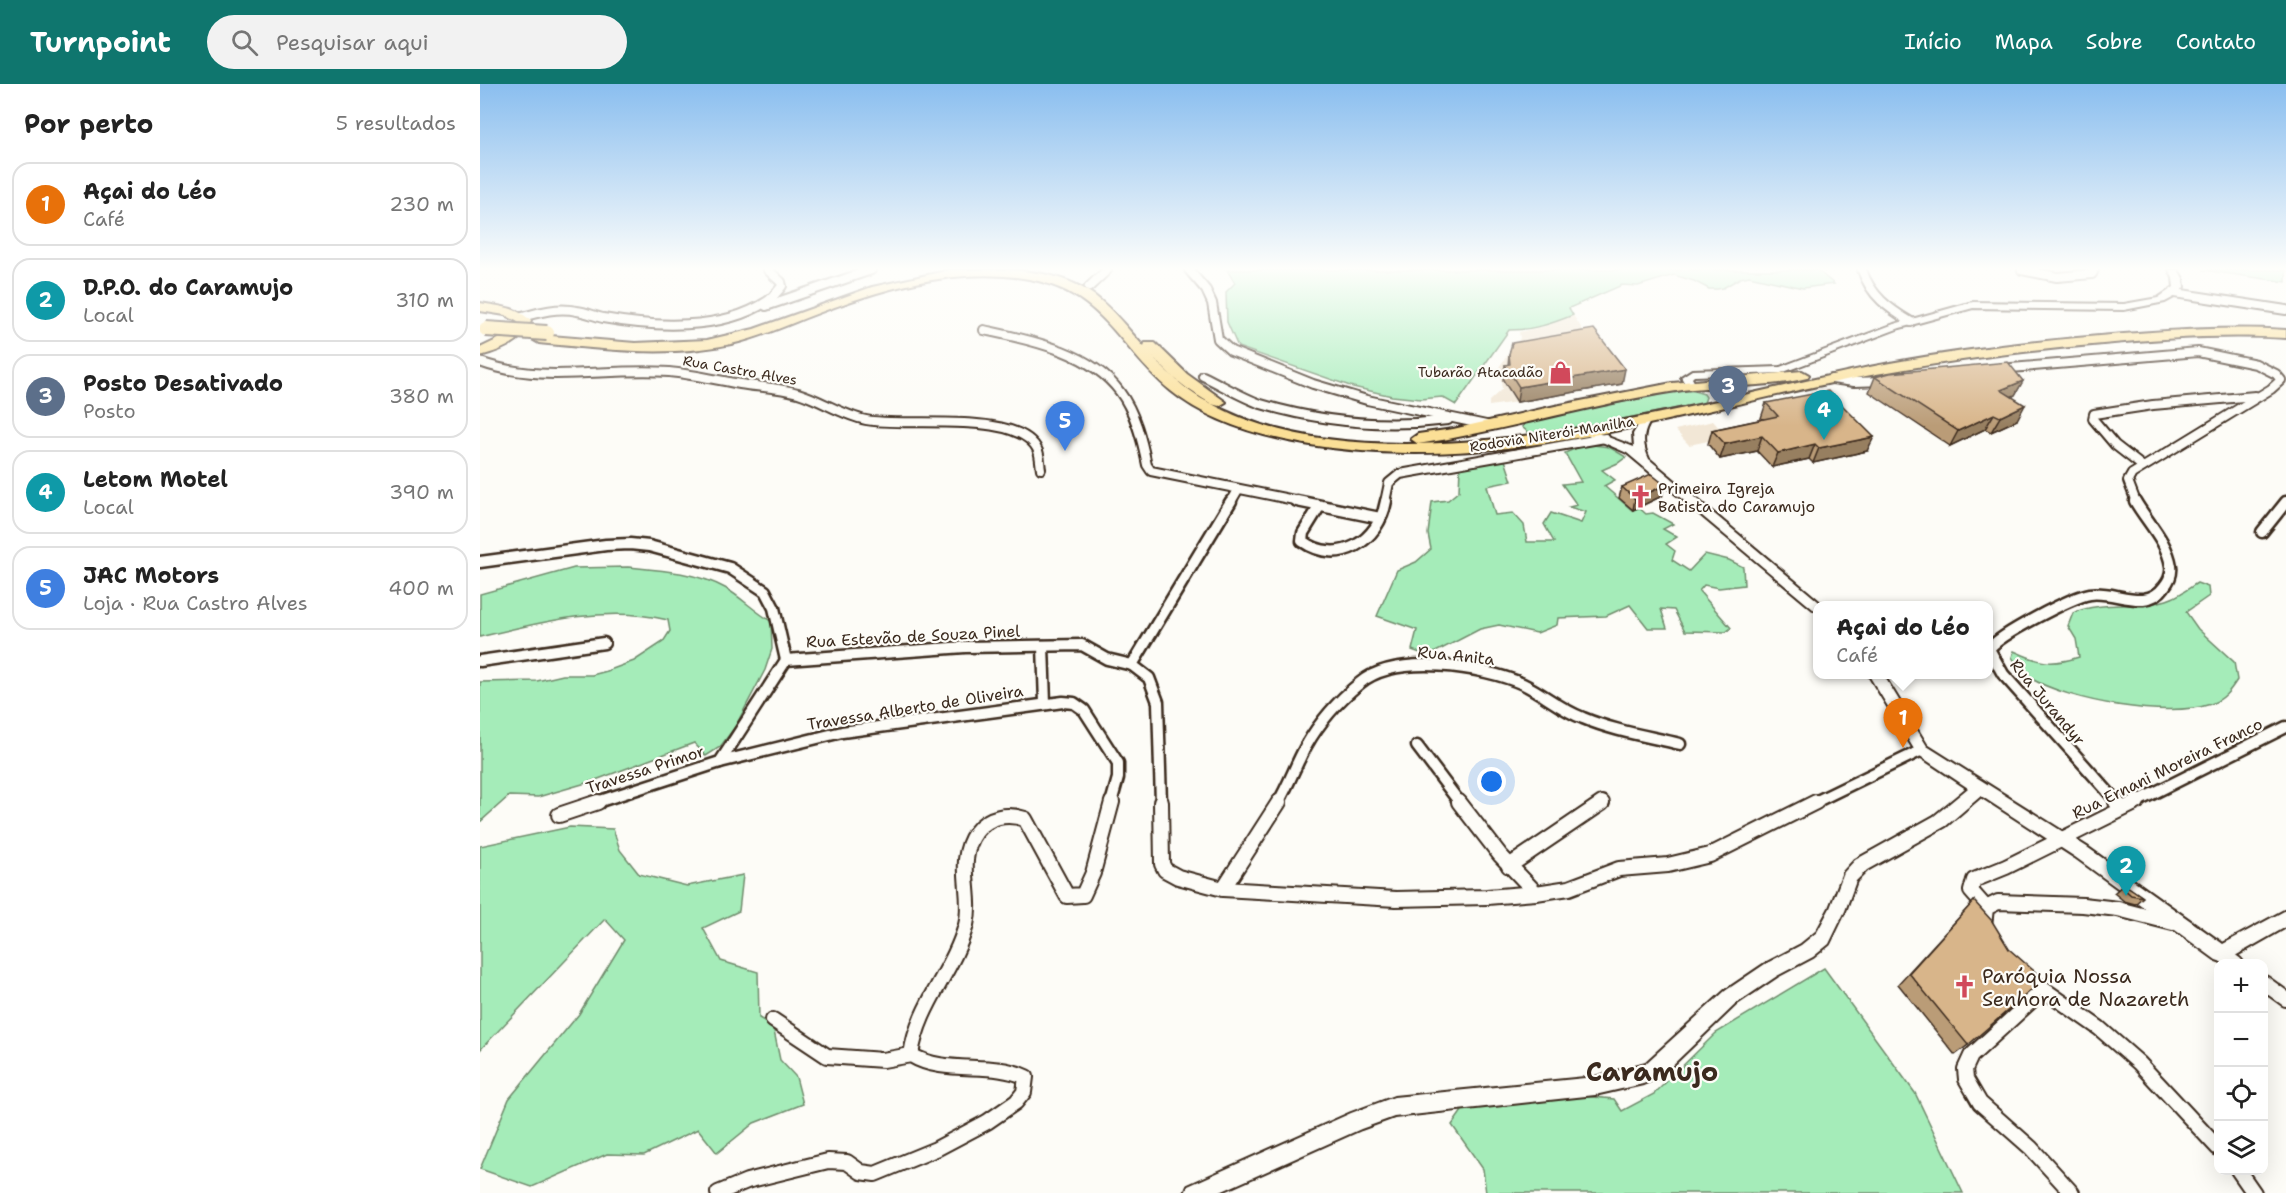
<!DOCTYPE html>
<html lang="pt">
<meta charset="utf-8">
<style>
body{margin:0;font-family:"Shantell Sans",sans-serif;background:#f2f2f2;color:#222}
.controls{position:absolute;right:18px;bottom:18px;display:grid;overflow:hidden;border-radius:12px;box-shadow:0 6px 24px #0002}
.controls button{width:54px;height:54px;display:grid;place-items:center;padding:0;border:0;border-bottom:2px solid #e0e0e0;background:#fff;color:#222;font:30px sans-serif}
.you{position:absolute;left:1012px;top:698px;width:21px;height:21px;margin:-15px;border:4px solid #fff;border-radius:50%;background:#1a73e8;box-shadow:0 0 0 9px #1a73e833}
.badge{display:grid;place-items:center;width:39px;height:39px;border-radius:50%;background:#0f766e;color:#fff;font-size:20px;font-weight:700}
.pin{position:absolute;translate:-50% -50px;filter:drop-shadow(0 2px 3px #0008)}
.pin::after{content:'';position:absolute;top:32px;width:21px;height:18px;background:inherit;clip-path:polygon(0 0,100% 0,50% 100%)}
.popup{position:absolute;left:1333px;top:517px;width:180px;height:78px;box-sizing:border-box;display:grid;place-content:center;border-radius:12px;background:#fff;filter:drop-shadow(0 2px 4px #0005);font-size:20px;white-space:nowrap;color:#767676}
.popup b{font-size:22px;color:#222}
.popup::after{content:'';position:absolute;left:50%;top:100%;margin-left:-12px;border:12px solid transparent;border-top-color:#fff}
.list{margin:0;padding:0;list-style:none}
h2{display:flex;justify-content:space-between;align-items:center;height:78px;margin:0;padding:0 24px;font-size:26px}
h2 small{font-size:20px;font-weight:400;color:#767676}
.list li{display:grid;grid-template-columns:39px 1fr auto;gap:18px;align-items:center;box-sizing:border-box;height:84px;margin:0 12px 12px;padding:0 12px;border:2px solid #e0e0e0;border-radius:18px}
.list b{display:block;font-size:22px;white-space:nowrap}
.list p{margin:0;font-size:20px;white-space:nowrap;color:#767676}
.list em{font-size:20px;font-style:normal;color:#767676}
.icon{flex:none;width:33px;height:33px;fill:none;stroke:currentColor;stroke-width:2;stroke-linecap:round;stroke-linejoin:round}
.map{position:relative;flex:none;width:1806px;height:1109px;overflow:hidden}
header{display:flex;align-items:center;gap:36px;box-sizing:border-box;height:84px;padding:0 30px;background:#0f766e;color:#fff}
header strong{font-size:28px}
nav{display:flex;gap:33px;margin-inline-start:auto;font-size:21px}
.search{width:420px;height:54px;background:#f2f2f2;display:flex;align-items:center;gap:15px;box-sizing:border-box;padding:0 21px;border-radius:33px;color:#767676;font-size:22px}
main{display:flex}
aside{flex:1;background:#fff}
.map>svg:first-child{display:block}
.built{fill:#f2e7d6}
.green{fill:#a5ecb9;stroke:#708b6c;stroke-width:1.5}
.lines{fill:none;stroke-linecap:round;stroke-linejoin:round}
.street-far2-casing{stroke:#3b2a1e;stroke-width:12}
.street-far1-casing{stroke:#3b2a1e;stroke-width:15}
.street-casing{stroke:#3b2a1e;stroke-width:18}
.secondary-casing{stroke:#3b2a1e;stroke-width:4}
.highway-casing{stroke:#3b2a1e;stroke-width:4}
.street-far2{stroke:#fdfcf7;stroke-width:8}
.street-far1{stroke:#fdfcf7;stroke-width:10}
.street{stroke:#fdfcf7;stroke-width:14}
.secondary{fill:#fdfcf7;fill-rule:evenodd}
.highway{fill:#fbdf96;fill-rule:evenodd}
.highway-bridge-casing{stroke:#3b2a1e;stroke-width:18;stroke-linecap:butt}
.highway-bridge{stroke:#fbdf96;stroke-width:14}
.wall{fill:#ba9c77;stroke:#3b2a1e;stroke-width:1.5}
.shaded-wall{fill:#977f61;stroke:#3b2a1e;stroke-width:1.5}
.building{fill:#d8b58a;stroke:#3b2a1e;stroke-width:1.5}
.labels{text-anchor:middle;stroke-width:4.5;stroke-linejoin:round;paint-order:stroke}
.far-street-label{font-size:14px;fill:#3b2a1e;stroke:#fdfcf7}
.far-poi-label{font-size:14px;fill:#3b2a1e;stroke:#fdfcf7;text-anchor:end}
.poi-label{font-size:16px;fill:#3b2a1e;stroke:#fdfcf7;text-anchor:start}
.street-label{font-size:16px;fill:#3b2a1e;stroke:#fdfcf7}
.near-poi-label{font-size:20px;fill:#3b2a1e;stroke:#fdfcf7;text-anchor:start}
.near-district-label{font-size:27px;font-weight:bold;fill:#3b2a1e;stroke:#fdfcf7}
</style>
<header>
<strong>Turnpoint</strong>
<div class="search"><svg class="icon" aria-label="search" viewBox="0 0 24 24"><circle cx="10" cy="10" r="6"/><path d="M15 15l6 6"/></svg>Pesquisar aqui</div>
<nav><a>Início</a><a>Mapa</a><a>Sobre</a><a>Contato</a></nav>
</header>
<main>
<aside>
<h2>Por perto<small>5 resultados</small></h2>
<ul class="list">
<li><span class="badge" style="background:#e8710a">1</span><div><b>Açai do Léo</b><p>Café</p></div><em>230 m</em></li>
<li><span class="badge" style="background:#0f9aa8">2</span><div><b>D.P.O. do Caramujo</b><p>Local</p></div><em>310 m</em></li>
<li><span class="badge" style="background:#5c6f8a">3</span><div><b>Posto Desativado</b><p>Posto</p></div><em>380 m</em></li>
<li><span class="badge" style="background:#0f9aa8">4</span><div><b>Letom Motel</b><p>Local</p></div><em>390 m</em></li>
<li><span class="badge" style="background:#3f7fe0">5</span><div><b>JAC Motors</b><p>Loja · Rua Castro Alves</p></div><em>400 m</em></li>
</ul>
</aside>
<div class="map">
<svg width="1806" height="1109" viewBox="0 0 1806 1109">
<rect width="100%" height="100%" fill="#fdfcf7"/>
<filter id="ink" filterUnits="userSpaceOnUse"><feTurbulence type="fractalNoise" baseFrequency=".0167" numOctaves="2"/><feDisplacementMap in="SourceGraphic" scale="12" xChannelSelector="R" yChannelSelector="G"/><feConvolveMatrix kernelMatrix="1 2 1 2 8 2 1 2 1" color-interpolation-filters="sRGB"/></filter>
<g filter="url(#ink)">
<!-- built -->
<g class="built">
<polygon points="1093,231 1112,260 1037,318 1009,322 1009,317 1022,305 1019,283 1040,254 1039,248 1066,242"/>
<polygon points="1233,337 1247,353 1209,361 1195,346"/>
</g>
<!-- green -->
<g class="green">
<path d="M747 186H1337L1354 200 1323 204 1269 192 1260 194 1243 204 1237 205H1229L1214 197 1194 191 1158 202 1142 201 1089 224 1093 231C1071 240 1053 246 1029 246L976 321 962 313 941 315 912 312 873 303 758 263 747 238 746 208 755 199Z"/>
<polygon points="1723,186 1806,186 1806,198"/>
<polygon points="1207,305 1224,310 1226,313 1224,319 1081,347 1049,349 1042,343 1047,338 1063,334"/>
<polygon points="1106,360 1129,363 1146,373 1138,379 1122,386 1135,396 1124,402 1152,426 1158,423 1166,430 1173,429 1193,440 1183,445 1197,453 1186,460 1195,467 1192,476 1209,487 1225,470 1249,476 1263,483 1264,501 1239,504 1224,501 1219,507 1251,544 1246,548 1205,547 1194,526 1181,525 1187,544 1168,544 1150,521 1126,532 1078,534 1077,541 1057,549 1019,541 1000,545 948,572 932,566 937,546 897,532 917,486 936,478 951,465 948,450 952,418 968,416 979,407 980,383 1025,376 1032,397 1007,402 1015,431 1033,429 1044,441 1047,458 1074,458 1064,440 1071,429 1101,439 1106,428 1089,423 1097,421 1082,400 1101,398 1085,369"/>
<path d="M148 483C180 486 215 488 245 504 261 513 275 528 291 537L292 565 285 586 255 643 240 663 226 672 214 659 113 697 58 713 29 712 0 738V598L57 597 83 591H112L127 587 154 577 183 558 190 547 188 536C126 521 61 538 0 553V510L94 484Z"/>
<path d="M1717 499 1728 503 1729 512 1706 528 1718 545 1754 578 1757 596C1750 607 1744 615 1731 620 1687 635 1589 617 1550 594 1542 590 1536 580 1532 573L1534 567C1560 579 1571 582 1599 573L1596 555 1588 542 1593 529C1625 515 1661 527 1692 514 1701 510 1709 504 1717 499Z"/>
<polygon points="90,743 133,745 140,766 159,790 207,802 263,791 259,827 223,844 241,877 278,888 279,934 293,942 300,976 316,993 323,1020 274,1039 237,1069 218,1045 164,1071 127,1070 52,1103 0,1085 29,1015 99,930 144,856 125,835 0,966 0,762"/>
<polygon points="1344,884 1435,1009 1483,1109 1006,1109 1003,1085 972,1041 984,1024 1081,1010 1134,1015 1142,1027 1174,1010 1236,949"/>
</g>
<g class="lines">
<defs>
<g id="street-far2">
<polyline points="709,186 726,206 732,219 738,255 751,267 833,300 887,316 1011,342"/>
<path d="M1382 186C1391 212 1408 224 1431 238"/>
<polyline points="1542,186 1577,193 1612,190 1614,186"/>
<polyline points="609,203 627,186"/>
<polyline points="1695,209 1806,226"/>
<polyline points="286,222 391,186"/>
<path d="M42 233C60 228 78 223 97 227 106 228 114 232 123 234 173 243 242 247 286 218 292 215 297 208 302 202L301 198 288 186"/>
<path d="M504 246C550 256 610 267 640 308 655 328 662 356 667 381L671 387 824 418"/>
<path d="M0 278C63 301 124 283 189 288 212 290 237 296 260 300 279 303 300 304 318 309 341 316 362 331 386 336 424 344 541 325 558 367 560 372 560 380 561 385"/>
<polyline points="1519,285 1718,268 1776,280 1796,290 1801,296 1791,305 1652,390 1648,397 1656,418"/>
<path d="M723 292C742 301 761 313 781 320 842 338 906 344 968 336"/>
<polyline points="1352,295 1374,298 1405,297"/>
<polyline points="1662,382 1635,361 1613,335 1614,330 1673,321 1775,312"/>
<polyline points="751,418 758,406"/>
<polyline points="905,418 909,399 920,390 1125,354"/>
</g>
<g id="street-far1">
<polyline points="817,417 900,434"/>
<path d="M839 423 823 449 822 457C859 483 899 457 906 417"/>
<polyline points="1782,448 1806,418"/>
<polyline points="0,478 126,461 150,460 169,462 250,484 285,507 294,524 306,576 240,678 114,719"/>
<polyline points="563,562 565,619"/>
<polyline points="306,576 485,563 602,561 627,575 652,581"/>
<polyline points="0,577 124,559"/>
<polyline points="937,662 980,719"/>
<polyline points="240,678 362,648 583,618 594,619 604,626 638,679 638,694 631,719"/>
<polyline points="681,719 678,618 669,594 652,581 751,417"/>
<path d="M798 719C809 700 816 680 826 662 839 639 859 616 880 599 916 569 1003 582 1043 600 1064 610 1081 626 1103 634 1134 647 1167 652 1200 660"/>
<polyline points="1333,719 1442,666"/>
<path d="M1638 719 1523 590 1509 565C1519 551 1592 513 1610 510 1635 506 1666 528 1684 503 1689 497 1692 489 1691 482 1687 457 1667 438 1655 417"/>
<polyline points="1654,719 1806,643"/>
</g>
<g id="street">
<polyline points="681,718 682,780 685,786 698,793 743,805 916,815 1007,813 1056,809 1089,804 1139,785 1188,781 1230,771 1336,718"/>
<polyline points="979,718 1020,771 1056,809"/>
<polyline points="1636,718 1642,724"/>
<polyline points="79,731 118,718"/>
<polyline points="1029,782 1122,719"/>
<polyline points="743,805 799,718"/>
<polyline points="1506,824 1491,807 1494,796 1526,783 1657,718"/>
<polyline points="1504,842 1506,824 1518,818 1603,821 1638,825 1693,839"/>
<polyline points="1742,870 1756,880"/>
<polyline points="1546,893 1619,944 1659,979 1738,1064"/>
<polyline points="1784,899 1806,915"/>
<polyline points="1557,903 1550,918 1491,972 1485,985 1486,995 1500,1019 1551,1064 1592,1109"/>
<path d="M431 971C438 921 473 888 486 841 494 810 475 777 496 748 508 732 527 729 545 735L587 812 603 811 613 789 632 718"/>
<polyline points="1758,1086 1774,1109"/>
<path d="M238 1109 267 1097 348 1077 367 1078 381 1088 395 1090 456 1065 507 1038 536 1018 544 1008 546 993C511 976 465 992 431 971L403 976 347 972 293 936"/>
</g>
<g id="secondary">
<polygon points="1689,186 1698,186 1703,194 1704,203 1698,211 1685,218 1644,226 1493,224 1420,244 1301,289 1214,292 1212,294 1216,301 1211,304 1207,303 1201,293 1212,286 1300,283 1414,240 1493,218 1644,220 1678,214 1694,203 1693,194"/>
<path d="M1167 332 1172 335C1162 349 1162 360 1169 375L1344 522H1338V527L1333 525 1147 369 1097 347 1103 344 1107 345 1154 363 1153 350 1163 333Z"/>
<polygon points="1388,590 1403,590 1447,662 1607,763 1743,860 1806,826 1806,843 1748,876 1742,878 1736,876 1595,773 1501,712 1466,742 1387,786 1376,797 1365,827 1349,860 1333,873 1297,892 1257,919 1180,993 1163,1000 1115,1011 914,1033 881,1045 738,1109 705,1109 708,1102 871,1029 914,1013 1115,993 1166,979 1245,907 1285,880 1321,861 1337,848 1350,824 1364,788 1375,776 1454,732 1488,704 1437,670"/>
</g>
<g id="highway">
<path d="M470 186C519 186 574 181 615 212 633 226 648 245 664 263L665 259H675L707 290 746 318 739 322C714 316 691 291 673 273 823 445 1219 315 1410 279 1479 266 1549 258 1619 252 1682 247 1743 242 1806 246V254C1744 250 1684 254 1623 260 1529 268 1435 281 1342 301 1208 330 1074 369 936 369 860 369 752 357 691 307 636 262 624 206 543 194 470 183 395 207 328 233 303 243 278 254 251 260 187 274 123 265 59 259L52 255 59 251 155 259 227 256 274 245 392 203Z"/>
<path d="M0 219C18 222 38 223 51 237 44 258 20 267 0 272V264L29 250 38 238 25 231 0 227Z"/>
<path d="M1322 287 1329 291 1327 294C1284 305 1234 300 1190 308 1105 322 1023 347 938 360L931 355 938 350 973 345 1075 322 1192 299Z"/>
</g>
</defs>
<!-- street-far2 casing -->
<use href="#street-far2" class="street-far2-casing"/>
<!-- street-far1 casing -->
<use href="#street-far1" class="street-far1-casing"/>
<!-- street casing -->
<use href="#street" class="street-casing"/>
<!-- secondary casing -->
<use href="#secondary" class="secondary-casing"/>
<!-- highway casing -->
<use href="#highway" class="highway-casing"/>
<!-- street-far2 -->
<use href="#street-far2" class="street-far2"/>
<!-- street-far1 -->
<use href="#street-far1" class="street-far1"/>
<!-- street -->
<use href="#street" class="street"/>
<!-- secondary -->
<use href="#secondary" class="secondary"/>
<!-- highway -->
<use href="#highway" class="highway"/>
<defs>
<polyline id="highway-bridge" points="6,245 67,249"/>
</defs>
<!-- highway-bridge casing -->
<use href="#highway-bridge" class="highway-bridge-casing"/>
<!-- highway-bridge -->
<use href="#highway-bridge" class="highway-bridge"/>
</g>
<!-- wall -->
<g class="wall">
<polygon points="1029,270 1142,300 1037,318 1023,296 1025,281 1028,281"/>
<polygon points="1395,293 1543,297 1535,311 1532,313 1537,336 1511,348 1505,345 1470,362 1389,308"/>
<polygon points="1286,319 1387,367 1333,379 1329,375 1292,383 1277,367 1240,375 1228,360 1232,346 1283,335 1281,334"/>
<polygon points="1142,403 1182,412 1153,426 1139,414"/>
<polygon points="1644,800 1663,813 1655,820 1644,817 1634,809"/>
<polygon points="1494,817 1488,961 1475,971 1418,900"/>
</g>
<!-- shaded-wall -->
<g class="shaded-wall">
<polygon points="1145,285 1142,300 1037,318 1039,303"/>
<polygon points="1543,297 1535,311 1513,320 1521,306"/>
<polygon points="1545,321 1537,336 1511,348 1520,333"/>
<polygon points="1514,330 1505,345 1470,362 1478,347"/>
<polygon points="1282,352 1277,367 1240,375 1245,360"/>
<polygon points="1394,353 1387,367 1333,379 1339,364"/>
<polygon points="1335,360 1329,375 1292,383 1298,369"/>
<polygon points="1185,401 1182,412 1153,426 1155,415"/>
</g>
<!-- building -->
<g class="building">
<polygon points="1114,245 1145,285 1039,303 1025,281 1030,280 1029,270 1032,259"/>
<polygon points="1528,278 1543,297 1521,306 1545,321 1520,333 1514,330 1478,347 1395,293 1410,289"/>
<polygon points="1348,307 1394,353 1339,364 1335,360 1298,369 1282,352 1245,360 1232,346 1298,332 1286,319"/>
<polygon points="1171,390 1185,401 1155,415 1142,403"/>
<polygon points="1644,800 1663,813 1651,811 1642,803"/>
<polygon points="1494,817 1512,837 1529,865 1561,893 1556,902 1488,961 1429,889"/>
</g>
</g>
<!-- sky -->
<linearGradient id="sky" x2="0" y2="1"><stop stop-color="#8abeef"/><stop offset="0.54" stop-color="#fefefb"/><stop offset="1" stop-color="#fefefb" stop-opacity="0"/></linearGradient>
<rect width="1806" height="342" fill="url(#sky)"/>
<!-- icons -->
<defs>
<symbol id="shop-bare" viewBox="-9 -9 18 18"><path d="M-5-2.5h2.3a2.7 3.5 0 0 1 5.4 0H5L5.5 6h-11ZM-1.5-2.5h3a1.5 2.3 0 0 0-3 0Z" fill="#d1495b" stroke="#fdfcf7" stroke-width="2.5" paint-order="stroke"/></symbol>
<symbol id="church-bare" viewBox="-9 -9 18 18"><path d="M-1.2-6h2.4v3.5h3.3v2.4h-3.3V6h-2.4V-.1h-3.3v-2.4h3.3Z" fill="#d1495b" stroke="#fdfcf7" stroke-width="2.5" paint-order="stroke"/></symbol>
</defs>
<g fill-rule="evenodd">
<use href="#shop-bare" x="1064" y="272" width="33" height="33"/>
<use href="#church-bare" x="1144" y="396" width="33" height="33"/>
<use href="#church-bare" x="1468" y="886" width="33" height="33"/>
</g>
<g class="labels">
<!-- far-street labels -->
<g class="far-street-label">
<text transform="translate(260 286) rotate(10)" y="5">Rua Castro Alves</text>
<text transform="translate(1072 350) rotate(-9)" y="5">Rodovia Niterói-Manilha</text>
</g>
<!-- far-poi labels -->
<g class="far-poi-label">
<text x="1063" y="293">Tubarão Atacadão</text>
</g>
<!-- poi labels -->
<g class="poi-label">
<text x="1178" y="410">Primeira Igreja<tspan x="1178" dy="18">Batista do Caramujo</tspan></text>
</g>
<!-- street labels -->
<g class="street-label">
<text transform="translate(433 552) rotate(-3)" y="6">Rua Estevão de Souza Pinel</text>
<text transform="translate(976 571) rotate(6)" y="6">Rua Anita</text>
<text transform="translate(1568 618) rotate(50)" y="6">Rua Jurandyr</text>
<text transform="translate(435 623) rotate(-9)" y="6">Travessa Alberto de Oliveira</text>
<text transform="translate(1687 684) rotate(-26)" y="6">Rua Ernani Moreira Franco</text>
<text transform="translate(165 685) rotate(-18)" y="6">Travessa Primor</text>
</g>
<!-- near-poi labels -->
<g class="near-poi-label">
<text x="1502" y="899">Paróquia Nossa<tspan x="1502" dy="23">Senhora de Nazareth</tspan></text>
</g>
<!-- near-district labels -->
<g class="near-district-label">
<text x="1172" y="997">Caramujo</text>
</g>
</g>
</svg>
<div class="controls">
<button>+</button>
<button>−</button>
<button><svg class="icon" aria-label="locate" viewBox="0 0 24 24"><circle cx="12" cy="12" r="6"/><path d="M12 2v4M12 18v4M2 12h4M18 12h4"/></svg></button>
<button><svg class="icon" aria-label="layers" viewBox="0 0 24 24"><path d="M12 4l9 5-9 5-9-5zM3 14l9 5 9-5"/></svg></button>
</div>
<div class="you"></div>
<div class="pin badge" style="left:1423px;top:664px;background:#e8710a">1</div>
<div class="popup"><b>Açai do Léo</b>Café</div>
<div class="pin badge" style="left:1646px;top:812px;background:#0f9aa8">2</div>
<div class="pin badge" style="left:1248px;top:332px;background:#5c6f8a">3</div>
<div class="pin badge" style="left:1344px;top:356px;background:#0f9aa8">4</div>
<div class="pin badge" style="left:585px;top:367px;background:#3f7fe0">5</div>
</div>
</main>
